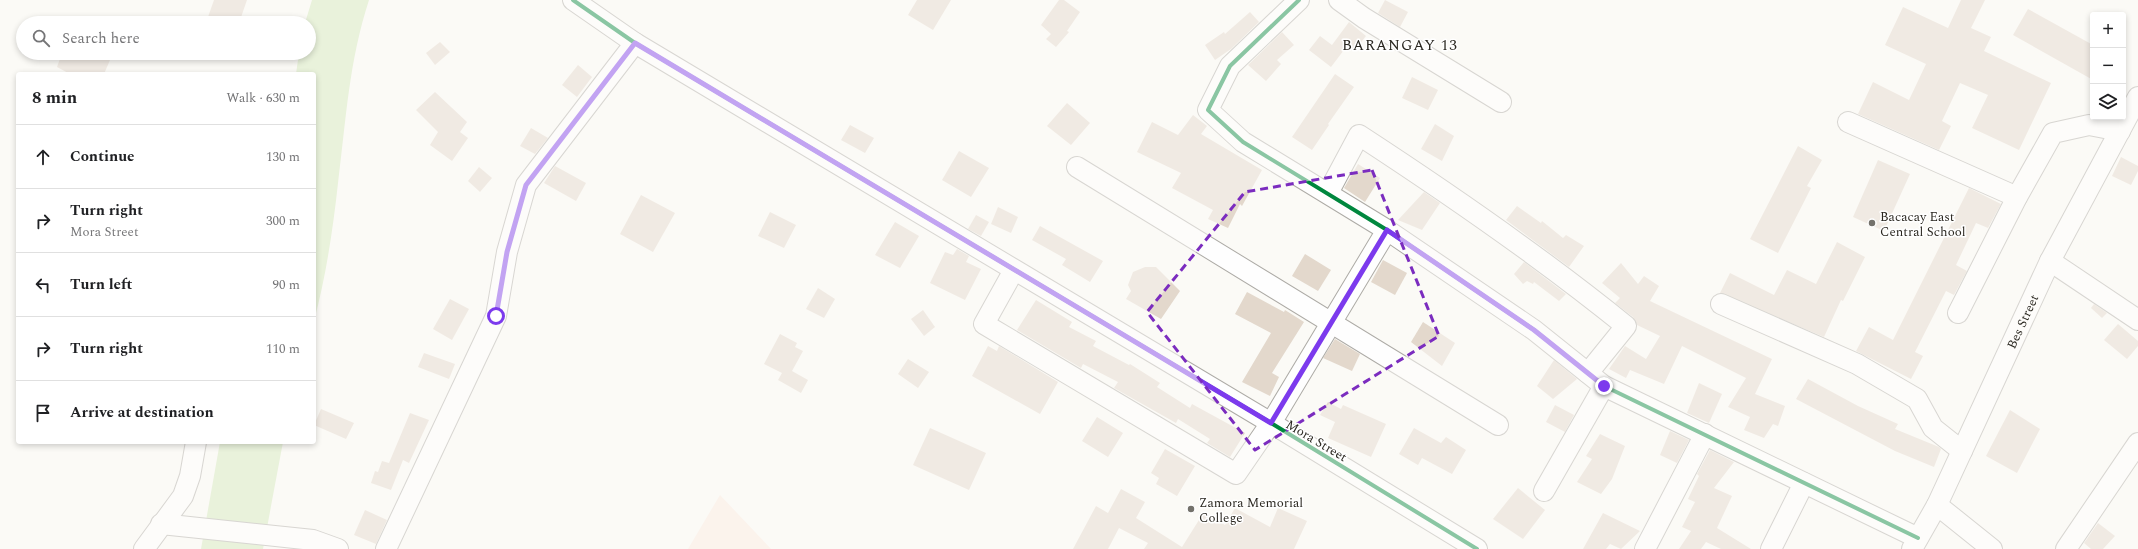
<!DOCTYPE html>
<meta charset="utf-8">
<style>
body{margin:0;font-family:Spectral,serif;background:#f2f2f2;color:#202124}
.controls{position:absolute;right:12px;top:12px;display:grid;overflow:hidden;border-radius:4px;box-shadow:0 2px 6px #0003}
.controls button{width:36px;height:36px;display:grid;place-items:center;padding:0;border:0;border-bottom:1px solid #e0e0e0;background:#fff;color:#202124;font:20px sans-serif}
.stop{position:absolute;width:12px;height:12px;margin:-9px;border:3px solid #7c3aed;border-radius:50%;background:#fff}
.stop.end{background:#7c3aed;border-color:#fff;box-shadow:0 1px 4px #0008}
.list{margin:0;padding:0;list-style:none}
h2{display:flex;justify-content:space-between;align-items:center;height:52px;margin:0;padding:0 16px;font-size:17px}
h2 small{font-size:13px;font-weight:400;color:#757577}
.list li{display:grid;grid-template-columns:26px 1fr auto;gap:12px;align-items:center;box-sizing:border-box;height:64px;padding:0 16px;border-top:1px solid #e0e0e0}
.list b{display:block;font-size:15px;white-space:nowrap}
.list p{margin:0;font-size:13px;white-space:nowrap;color:#757577}
.list em{font-size:13px;font-style:normal;color:#757577}
.icon{flex:none;width:22px;height:22px;fill:none;stroke:currentColor;stroke-width:2;stroke-linecap:round;stroke-linejoin:round}
.map{position:relative;flex:none;width:2138px;height:549px;overflow:hidden}
.search{position:absolute;background:#fff;box-shadow:0 2px 6px #0003;left:16px;top:16px;width:300px;height:44px;display:flex;align-items:center;gap:10px;box-sizing:border-box;padding:0 14px;border-radius:22px;color:#757577;font-size:15px}
.panel{position:absolute;background:#fff;box-shadow:0 2px 6px #0003;left:16px;top:72px;width:300px;height:372px;border-radius:4px}
.map>svg:first-child{display:block}
.green{fill:#faeae0}
.water{fill:#d2e8ba}
.building{fill:#e3d8cc}
.lines{fill:none;stroke-linecap:round;stroke-linejoin:round}
.minor-casing{stroke:#adaba6;stroke-width:22}
.minor{stroke:#fefefe;stroke-width:20}
.cycleway-casing{stroke:#fff;stroke-width:6}
.cycleway{stroke:#00873e;stroke-width:4}
.route{stroke:#7c3aed;stroke-width:5}
.marked{fill:none;stroke:#7b2cbf;stroke-width:3;stroke-dasharray:8 5;stroke-linejoin:round}
.poi-dot{fill:#73716b;stroke:#fff;stroke-width:1.5}
.labels{text-anchor:middle;stroke-width:3;stroke-linejoin:round;paint-order:stroke}
.poi-label{font-size:13px;fill:#2a2720;stroke:#fff;text-anchor:start}
.street-label{font-size:13px;fill:#2a2720;stroke:#fff}
.quarter-label{font-size:15px;letter-spacing:1px;fill:#2a2720;stroke:#fff}
</style>
<div class="map">
<svg width="2138" height="549" viewBox="0 0 2138 549">
<rect width="100%" height="100%" fill="#fbfaf6"/>
<!-- green -->
<polygon class="green" points="720,495 771,549 688,549"/>
<!-- water -->
<g class="water">
<path d="M312 0H369C349 61 346 120 338 183 333 229 326 276 314 321V74H296L299 53H309V23H305Z"/>
<polygon points="220,442 283,442 263,549 201,549"/>
</g>
<!-- building -->
<g class="building">
<polygon points="214,0 247,0 239,23 226,23 208,17"/>
<polygon points="917,0 951,0 933,30 908,15"/>
<polygon points="1059,0 1064,0 1080,12 1067,31 1069,32 1056,47 1046,39 1051,34 1041,25"/>
<polygon points="1385,0 1408,12 1400,27 1378,13"/>
<polygon points="1961,0 1985,0 1971,28 1991,37 1984,51 2051,83 2019,150 1972,128 1988,95 1960,83 1942,121 1951,126 1939,150 1858,114 1873,82 1909,100 1926,64 1885,45 1903,7 1948,28"/>
<polygon points="2028,9 2093,45 2093,80 2013,35"/>
<polygon points="1250,12 1259,22 1231,49 1215,60 1205,45 1224,32 1225,34"/>
<polygon points="1349,22 1366,36 1354,51 1347,46 1331,67 1309,50 1320,36 1332,45"/>
<polygon points="1282,32 1294,45 1277,60 1281,64 1266,81 1248,65"/>
<polygon points="440,42 450,52 435,65 426,53"/>
<polygon points="62,53 113,53 104,74 70,74 57,67"/>
<polygon points="578,65 592,77 577,97 562,85"/>
<polygon points="1335,74 1354,87 1328,124 1329,125 1312,150 1292,137"/>
<polygon points="1412,77 1438,90 1428,110 1402,98"/>
<polygon points="435,92 467,122 460,132 468,138 452,161 430,145 438,132 416,110"/>
<polygon points="1067,103 1090,123 1071,145 1047,126"/>
<polygon points="1193,115 1207,126 1201,134 1262,170 1242,206 1240,204 1228,228 1208,219 1213,210 1172,188 1181,173 1137,152 1152,122 1178,135"/>
<polygon points="1435,124 1454,136 1442,161 1421,149"/>
<polygon points="850,125 874,138 865,153 841,140"/>
<polygon points="531,128 548,138 535,154 520,146"/>
<polygon points="1798,146 1822,160 1807,186 1811,188 1778,253 1750,239"/>
<polygon points="959,151 989,168 971,197 942,180"/>
<polygon points="2121,157 2138,166 2138,171 2131,185 2112,176"/>
<polygon points="1878,160 1910,174 1884,231 1853,217"/>
<polygon points="1358,164 1380,178 1365,202 1344,188"/>
<polygon points="555,166 586,183 576,201 544,183"/>
<polygon points="479,167 492,178 480,192 468,181"/>
<polygon points="1969,188 2001,204 1988,228 1976,223 1956,265 1967,271 1954,295 1946,291 1915,352 1923,356 1911,379 1856,351 1869,327 1893,340"/>
<polygon points="1424,192 1440,203 1422,230 1398,220"/>
<polygon points="641,195 675,213 653,252 620,234"/>
<polygon points="1517,206 1541,223 1542,221 1563,238 1566,235 1584,246 1569,267 1506,220"/>
<polygon points="998,207 1018,217 1011,233 991,224"/>
<polygon points="770,212 796,225 784,248 758,236"/>
<polygon points="976,215 989,222 981,236 968,229"/>
<polygon points="895,222 919,236 900,268 875,255"/>
<polygon points="1040,226 1103,261 1090,282 1062,265 1066,259 1032,240"/>
<polygon points="1837,242 1865,257 1843,301 1841,300 1824,337 1720,293 1730,273 1774,295 1787,270 1816,284"/>
<polygon points="957,249 969,256 966,262 981,269 965,300 930,283 945,252 953,255"/>
<polygon points="1305,254 1331,270 1318,291 1292,276"/>
<polygon points="1383,260 1407,273 1395,295 1371,282"/>
<polygon points="1524,262 1566,294 1559,301 1534,282 1533,284 1527,281 1523,284 1514,274"/>
<polygon points="1621,263 1638,284 1644,276 1659,286 1650,301 1772,359 1755,394 1785,406 1778,426 1773,424 1764,438 1744,430 1750,417 1728,407 1746,378 1682,346 1664,384 1630,370 1626,378 1609,369 1625,346 1646,359 1660,336 1637,325 1633,317 1615,303 1620,298 1602,283"/>
<polygon points="1145,267 1156,267 1180,291 1161,319 1126,299 1131,291 1128,285 1133,272"/>
<polygon points="818,288 835,299 824,318 806,309"/>
<polygon points="1247,292 1284,312 1285,310 1304,322 1272,373 1279,377 1270,396 1242,382 1271,333 1235,314"/>
<polygon points="450,299 469,309 452,340 433,329"/>
<polygon points="1036,300 1072,322 1069,327 1096,341 1093,346 1129,365 1130,364 1160,383 1157,387 1190,408 1192,404 1245,433 1230,457 1207,443 1210,439 1178,419 1176,423 1114,388 1118,382 1083,364 1081,368 1017,330"/>
<polygon points="2094,304 2107,313 2102,318 2091,308"/>
<polygon points="923,310 935,327 924,336 911,319"/>
<polygon points="1423,322 1455,343 1442,366 1411,342"/>
<polygon points="2118,324 2138,341 2138,346 2127,359 2104,340"/>
<polygon points="780,334 797,343 795,347 803,351 792,371 808,380 801,393 778,380 782,373 764,364"/>
<polygon points="1335,339 1360,354 1352,371 1323,358"/>
<polygon points="988,346 997,351 999,346 1058,382 1040,414 972,376"/>
<polygon points="424,353 455,364 449,379 418,367"/>
<polygon points="908,359 929,372 918,388 898,374"/>
<polygon points="1554,360 1577,379 1553,399 1537,386"/>
<polygon points="1808,379 1858,406 1898,424 1895,429 1939,447 1941,449 1934,467 1895,451 1796,399"/>
<polygon points="1699,383 1722,394 1709,423 1687,413"/>
<polygon points="1328,402 1341,409 1343,405 1386,424 1371,457 1328,438 1335,422 1320,415"/>
<polygon points="1555,405 1574,415 1565,432 1546,422"/>
<polygon points="321,409 354,423 346,439 314,425"/>
<polygon points="2010,410 2040,429 2017,473 1986,456"/>
<polygon points="410,413 429,420 409,463 403,460 391,490 371,483 375,471 378,472 382,461 389,463"/>
<polygon points="1097,417 1123,433 1108,457 1082,441"/>
<polygon points="930,428 986,453 969,490 913,465"/>
<polygon points="1414,428 1441,443 1446,437 1466,450 1452,474 1422,458 1418,465 1399,454"/>
<polygon points="1670,431 1689,440 1677,463 1660,455"/>
<polygon points="1600,434 1625,446 1612,479 1601,494 1577,482 1592,459 1586,456"/>
<polygon points="1165,449 1195,466 1177,496 1156,484 1159,478 1151,473"/>
<polygon points="1710,450 1734,462 1714,488 1732,496 1717,528 1751,549 1721,549 1706,542 1701,549 1679,549 1691,531 1682,527 1695,502 1688,499 1699,476 1697,474"/>
<polygon points="1518,488 1545,510 1523,539 1493,519"/>
<polygon points="1121,489 1145,502 1136,518 1182,547 1204,512 1225,525 1235,508 1270,527 1278,508 1307,521 1294,549 1144,549 1148,543 1119,528 1108,549 1073,549 1096,506 1108,513"/>
<polygon points="365,510 387,520 376,544 354,535"/>
<polygon points="1603,513 1640,531 1621,549 1610,544 1606,549 1583,549"/>
<polygon points="2098,523 2115,536 2103,549 2091,549 2084,543"/>
</g>
<g class="lines">
<defs>
<g id="minor">
<polyline points="573,0 635,43 1271,423 1477,549"/>
<polyline points="1299,0 1230,66 1208,110 1243,142 1387,230 1534,330 1604,386 1918,538"/>
<polyline points="1339,0 1364,18 1501,102"/>
<polyline points="1848,122 2017,197"/>
<polyline points="1077,167 1498,425"/>
<path d="M1328 193 1359 135C1451 195 1541 257 1626 326L1588 373"/>
<polyline points="2050,261 2138,320"/>
<polyline points="1014,270 984,324 1236,474 1271,423 1387,230"/>
<polyline points="1721,304 1857,364 1917,399 1933,428 1962,451"/>
<polyline points="1958,313 2017,197 2053,133 2089,125 2120,131"/>
<polyline points="1544,491 1604,386"/>
<polyline points="1937,505 1992,549"/>
<polyline points="161,524 313,540 338,549"/>
<polyline points="144,549 183,496 190,476 196,442"/>
<polyline points="386,549 496,316 507,252 526,185 635,43"/>
<polyline points="1645,549 1705,434"/>
<polyline points="1771,549 1804,483"/>
<path id="s1" d="M1912 549 1937 505 2050 261 2138 97"/>
<polyline points="2066,549 2138,443"/>
</g>
</defs>
<!-- minor casing -->
<use href="#minor" class="minor-casing"/>
<!-- minor -->
<use href="#minor" class="minor"/>
<defs>
<g id="cycleway">
<polyline points="573,0 635,43 1271,423 1477,549"/>
<polyline points="1299,0 1230,66 1208,110 1243,142 1387,230 1534,330 1604,386 1918,538"/>
</g>
</defs>
<!-- cycleway casing -->
<use href="#cycleway" class="cycleway-casing"/>
<!-- cycleway -->
<use href="#cycleway" class="cycleway"/>
</g>
<g class="lines">
<!-- route -->
<polyline class="route" points="496,316 507,252 526,185 635,43 1271,423 1387,230 1534,330 1604,386"/>
</g>
<!-- marked area -->
<path d="M0 0H2138V549H0ZM1372 170 1439 336 1255 450 1147 312 1245 192Z" fill="#fbfaf6" fill-opacity=".55" fill-rule="evenodd"/>
<path class="marked" d="M1372 170 1439 336 1255 450 1147 312 1245 192Z"/>
<!-- markers -->
<g class="poi-dot">
<circle cx="1872" cy="223" r="4"/>
<circle cx="1191" cy="509" r="4"/>
</g>
<g class="labels">
<!-- poi labels -->
<g class="poi-label">
<text x="1880" y="221">Bacacay East<tspan x="1880" dy="15">Central School</tspan></text>
<text x="1199" y="507">Zamora Memorial<tspan x="1199" dy="15">College</tspan></text>
</g>
<!-- street labels -->
<g class="street-label">
<text dy="5" stroke="none"><textPath href="#s1" startOffset="253">Bes Street</textPath></text>
<text transform="translate(1317 440) rotate(31)" y="5">Mora Street</text>
</g>
<!-- quarter labels -->
<g class="quarter-label">
<text x="1400" y="50">BARANGAY 13</text>
</g>
</g>
</svg>
<div class="controls">
<button>+</button>
<button>−</button>
<button><svg class="icon" aria-label="layers" viewBox="0 0 24 24"><path d="M12 4l9 5-9 5-9-5zM3 14l9 5 9-5"/></svg></button>
</div>
<div class="stop" style="left:496px;top:316px"></div>
<div class="stop end" style="left:1604px;top:386px"></div>
<div class="search"><svg class="icon" aria-label="search" viewBox="0 0 24 24"><circle cx="10" cy="10" r="6"/><path d="M15 15l6 6"/></svg>Search here</div>
<section class="panel">
<h2>8 min<small>Walk · 630 m</small></h2>
<ul class="list">
<li><svg class="icon" aria-label="ahead" viewBox="0 0 24 24"><path d="M12 20V5M6 11l6-6 6 6"/></svg><div><b>Continue</b></div><em>130 m</em></li>
<li><svg class="icon" aria-label="right" viewBox="0 0 24 24"><path d="M7 20v-9h11M14 6l5 5-5 5"/></svg><div><b>Turn right</b><p>Mora Street</p></div><em>300 m</em></li>
<li><svg class="icon" aria-label="left" viewBox="0 0 24 24"><path d="M17 20v-9H6M10 6l-5 5 5 5"/></svg><div><b>Turn left</b></div><em>90 m</em></li>
<li><svg class="icon" aria-label="right" viewBox="0 0 24 24"><path d="M7 20v-9h11M14 6l5 5-5 5"/></svg><div><b>Turn right</b></div><em>110 m</em></li>
<li><svg class="icon" aria-label="arrive" viewBox="0 0 24 24"><path d="M6 21V4h12l-3 4 3 4H6"/></svg><div><b>Arrive at destination</b></div></li>
</ul>
</section>
</div>
